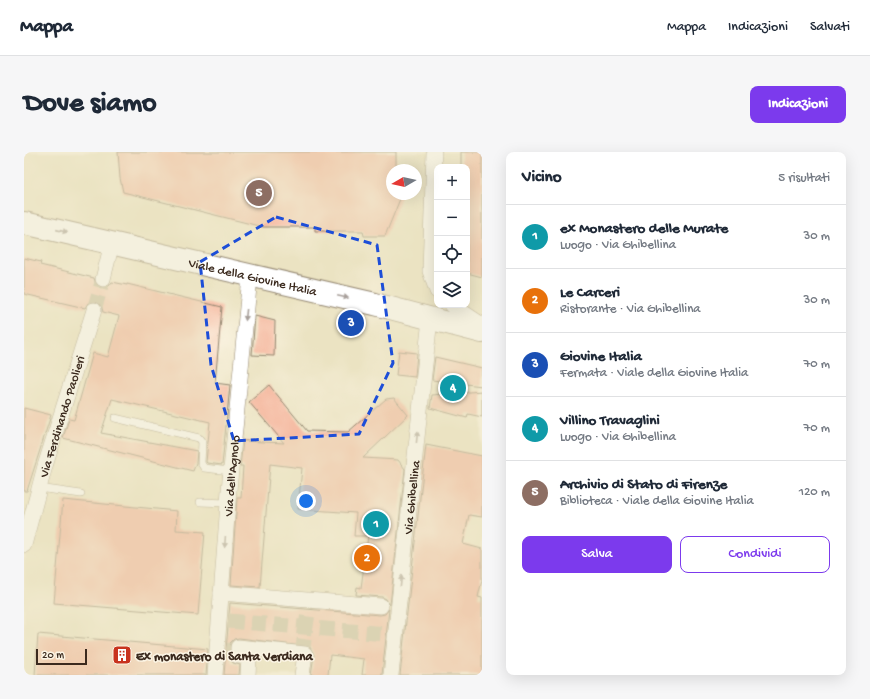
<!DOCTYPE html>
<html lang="it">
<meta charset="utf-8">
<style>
body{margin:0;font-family:"Gochi Hand",sans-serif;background:#f6f6f7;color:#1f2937}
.controls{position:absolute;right:12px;top:12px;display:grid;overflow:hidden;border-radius:8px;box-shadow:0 4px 16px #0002}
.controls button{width:36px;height:36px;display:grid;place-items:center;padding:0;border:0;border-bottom:1px solid #e0e1e3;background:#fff;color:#1f2937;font:20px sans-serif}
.compass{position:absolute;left:362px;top:12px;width:36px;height:36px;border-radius:50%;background:#fff;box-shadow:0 4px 16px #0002;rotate:261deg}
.scale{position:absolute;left:12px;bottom:10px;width:51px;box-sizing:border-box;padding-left:4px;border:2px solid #3b2a1e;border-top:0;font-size:11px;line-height:14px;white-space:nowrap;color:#3b2a1e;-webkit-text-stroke:3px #fcf5e5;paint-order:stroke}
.you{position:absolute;left:282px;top:349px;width:14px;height:14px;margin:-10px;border:3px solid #fff;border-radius:50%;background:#1a73e8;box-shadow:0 0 0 6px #1a73e833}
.badge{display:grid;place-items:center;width:26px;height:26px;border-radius:50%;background:#7c3aed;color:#fff;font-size:13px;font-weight:700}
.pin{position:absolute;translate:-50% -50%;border:2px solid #fff;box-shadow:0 1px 4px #0006}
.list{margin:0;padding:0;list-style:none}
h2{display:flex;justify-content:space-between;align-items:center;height:52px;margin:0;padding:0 16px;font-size:17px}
h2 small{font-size:13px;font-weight:400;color:#747a83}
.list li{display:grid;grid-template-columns:26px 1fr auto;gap:12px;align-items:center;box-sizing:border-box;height:64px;padding:0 16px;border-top:1px solid #e0e1e3}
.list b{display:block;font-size:15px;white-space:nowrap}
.list p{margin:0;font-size:13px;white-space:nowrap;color:#747a83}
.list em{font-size:13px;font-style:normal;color:#747a83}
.actions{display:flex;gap:8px;padding:12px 16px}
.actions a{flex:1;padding:9px 0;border:1px solid #7c3aed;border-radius:8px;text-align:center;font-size:14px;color:#7c3aed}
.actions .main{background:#7c3aed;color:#fff}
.icon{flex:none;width:22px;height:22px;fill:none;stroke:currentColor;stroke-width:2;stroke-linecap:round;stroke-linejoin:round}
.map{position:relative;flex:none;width:458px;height:523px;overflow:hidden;border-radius:8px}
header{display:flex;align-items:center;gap:24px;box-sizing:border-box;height:56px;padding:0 20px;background:#fff;border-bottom:1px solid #e0e1e3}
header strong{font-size:19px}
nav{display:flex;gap:22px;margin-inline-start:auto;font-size:14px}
.intro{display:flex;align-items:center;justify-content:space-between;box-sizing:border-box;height:96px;padding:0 24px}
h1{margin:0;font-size:28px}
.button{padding:10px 18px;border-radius:8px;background:#7c3aed;color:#fff;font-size:14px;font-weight:700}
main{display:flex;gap:24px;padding:0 24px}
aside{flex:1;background:#fff;border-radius:8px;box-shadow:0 4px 16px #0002}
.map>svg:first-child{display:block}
.building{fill:#f4b299}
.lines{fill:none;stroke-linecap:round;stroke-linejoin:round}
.street-tunnel{stroke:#c8bea1;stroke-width:15;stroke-dasharray:15 8;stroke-linecap:butt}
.lane-casing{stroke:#938670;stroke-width:8}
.street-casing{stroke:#938670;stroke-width:16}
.primary-casing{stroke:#938670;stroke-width:24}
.lane{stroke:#fff;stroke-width:7}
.street{stroke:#fff;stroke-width:15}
.primary{stroke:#fff;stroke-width:22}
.oneway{fill:#a79f9a}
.marked{fill:none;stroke:#1d4ed8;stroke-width:3;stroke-dasharray:8 5;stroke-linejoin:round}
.labels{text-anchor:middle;stroke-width:3;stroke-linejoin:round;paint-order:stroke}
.street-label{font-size:13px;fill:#3b2a1e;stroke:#fcf5e5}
.poi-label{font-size:13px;font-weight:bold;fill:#3b2a1e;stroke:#fcf5e5;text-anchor:start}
</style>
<header>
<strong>Mappa</strong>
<nav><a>Mappa</a><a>Indicazioni</a><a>Salvati</a></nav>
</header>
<div class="intro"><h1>Dove siamo</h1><a class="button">Indicazioni</a></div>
<main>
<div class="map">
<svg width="458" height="523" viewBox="0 0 458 523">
<rect width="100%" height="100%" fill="#fcf5e5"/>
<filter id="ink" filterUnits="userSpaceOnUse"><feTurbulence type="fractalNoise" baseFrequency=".025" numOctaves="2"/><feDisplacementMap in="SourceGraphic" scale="8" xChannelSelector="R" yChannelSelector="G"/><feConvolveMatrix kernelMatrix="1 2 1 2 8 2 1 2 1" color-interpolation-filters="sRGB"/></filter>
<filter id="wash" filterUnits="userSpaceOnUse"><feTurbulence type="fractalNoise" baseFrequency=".012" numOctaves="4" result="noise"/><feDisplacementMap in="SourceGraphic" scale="16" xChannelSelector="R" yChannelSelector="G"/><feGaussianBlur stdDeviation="0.9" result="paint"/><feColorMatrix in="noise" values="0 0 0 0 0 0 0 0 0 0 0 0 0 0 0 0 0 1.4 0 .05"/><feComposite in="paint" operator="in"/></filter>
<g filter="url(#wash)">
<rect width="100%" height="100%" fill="#ebe3c2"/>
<g id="blocks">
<!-- building -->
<g class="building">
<polygon points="94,0 372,0 372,18 368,18 368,42 378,42 361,84 340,84 339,79 291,79 291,75 239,75 99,40 96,26"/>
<polygon points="437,0 458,0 458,125 443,121 443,15 437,15"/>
<polygon points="0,106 17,110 16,113 70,126 72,133 77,136 85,134 88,130 103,133 103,132 198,155 191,231 206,233 198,313 183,311 182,310 186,270 88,247 77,281 173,299 172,311 169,319 39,286 45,267 50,268 69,201 84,205 95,164 79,160 77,152 72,149 64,151 61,156 0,142"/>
<polygon points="231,164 251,169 250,204 228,203"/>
<polygon points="375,199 393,201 391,225 372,223"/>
<polygon points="411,205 458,216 458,234 408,228"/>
<polygon points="245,233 283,279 324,280 362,247 370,246 384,263 339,306 374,308 381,317 366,453 362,447 358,445 332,443 333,435 337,436 344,384 330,384 332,361 274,357 278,316 246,312 236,435 207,433 213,346 217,346 219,314 216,314 219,289 260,291 225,250"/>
<polygon points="458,239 458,265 444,262 443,266 406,256 408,243"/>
<polygon points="0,256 27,263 3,339 0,339"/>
<polygon points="402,293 458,304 458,365 445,363 439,392 458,397 458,428 454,445 458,446 458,523 376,523"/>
<polygon points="39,348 153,359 152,378 181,380 174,463 30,451"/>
<polygon points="206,451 356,463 361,462 365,457 358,523 338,523 340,507 306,503 304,523 287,523 290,503 286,495 215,486 210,487 206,491 205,504 209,511 216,513 215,523 200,523"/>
<polygon points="14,482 184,497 182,523 11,523"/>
</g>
</g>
</g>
<g filter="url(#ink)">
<use href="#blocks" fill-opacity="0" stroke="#938670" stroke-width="1"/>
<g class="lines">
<!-- street-tunnel -->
<g class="street-tunnel">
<polyline points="70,158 79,127"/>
<polyline points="204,469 363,482"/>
<polyline points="202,498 214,500"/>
<polyline points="278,502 285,454"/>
</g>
<defs>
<g id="lane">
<polyline points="91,266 175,286 178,290 177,311 180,316 206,319"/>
<polyline points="15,336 57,342"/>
<polyline points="176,350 204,351"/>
</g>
<g id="street">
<polyline points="410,0 406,119 413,139"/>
<polyline points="79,127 88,91"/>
<polyline points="428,153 458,173"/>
<path id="s1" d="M0 393 21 314 70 158"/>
<polyline points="197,441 357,454"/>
<path id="s2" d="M191 523 205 338 226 125"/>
<polyline points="224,523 225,505 214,504 214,495 281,502 278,523"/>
<path id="s3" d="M367 523 406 167"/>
</g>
<g id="primary">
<path id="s4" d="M0 71 351 152 458 180"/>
</g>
</defs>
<!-- lane casing -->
<use href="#lane" class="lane-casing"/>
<!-- street casing -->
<use href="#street" class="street-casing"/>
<!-- primary casing -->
<use href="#primary" class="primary-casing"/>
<!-- lane -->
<use href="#lane" class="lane"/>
<!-- street -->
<use href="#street" class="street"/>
<!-- primary -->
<use href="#primary" class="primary"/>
</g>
<!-- one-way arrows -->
<defs><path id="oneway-solid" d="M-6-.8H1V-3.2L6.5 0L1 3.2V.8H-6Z"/></defs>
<g class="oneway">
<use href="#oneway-solid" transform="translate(38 79) rotate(13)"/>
<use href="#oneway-solid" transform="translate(319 145) rotate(12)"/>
<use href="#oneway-solid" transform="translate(222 163) rotate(96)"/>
<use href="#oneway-solid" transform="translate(393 285) rotate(-84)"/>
<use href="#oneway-solid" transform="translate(201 390) rotate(94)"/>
<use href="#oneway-solid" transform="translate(377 429) rotate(-84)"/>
</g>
</g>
<!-- marked area -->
<path d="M0 0H458V523H0ZM252 65 353 93 369 211 335 282 210 289 187 213 176 110Z" fill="#ebe3c2" fill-opacity=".55" fill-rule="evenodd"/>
<path class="marked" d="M252 65 353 93 369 211 335 282 210 289 187 213 176 110Z"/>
<!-- icons -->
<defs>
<symbol id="building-square" viewBox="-11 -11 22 22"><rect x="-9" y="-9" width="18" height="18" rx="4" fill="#c8321e" stroke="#fcf5e5"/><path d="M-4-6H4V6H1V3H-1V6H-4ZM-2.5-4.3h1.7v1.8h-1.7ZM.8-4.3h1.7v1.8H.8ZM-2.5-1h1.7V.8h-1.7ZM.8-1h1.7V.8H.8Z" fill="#fff"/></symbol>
</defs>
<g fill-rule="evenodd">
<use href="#building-square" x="87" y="492" width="22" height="22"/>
</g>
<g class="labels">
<!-- street labels -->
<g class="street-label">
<text dy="5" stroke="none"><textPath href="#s4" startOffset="235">Viale della Giovine Italia</textPath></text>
<text dy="5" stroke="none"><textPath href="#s1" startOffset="134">Via Ferdinando Paolieri</textPath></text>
<text dy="5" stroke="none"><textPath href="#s2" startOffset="200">Via dell'Agnolo</textPath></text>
<text dy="5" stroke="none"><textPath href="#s3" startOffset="179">Via Ghibellina</textPath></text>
</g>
<!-- poi labels -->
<g class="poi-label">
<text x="112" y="508">Ex monastero di Santa Verdiana</text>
</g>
</g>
</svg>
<div class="controls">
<button>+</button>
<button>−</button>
<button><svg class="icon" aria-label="locate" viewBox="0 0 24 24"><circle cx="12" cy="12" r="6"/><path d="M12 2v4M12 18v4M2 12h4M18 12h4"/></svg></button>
<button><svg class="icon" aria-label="layers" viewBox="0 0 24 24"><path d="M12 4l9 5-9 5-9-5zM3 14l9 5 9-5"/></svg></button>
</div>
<svg class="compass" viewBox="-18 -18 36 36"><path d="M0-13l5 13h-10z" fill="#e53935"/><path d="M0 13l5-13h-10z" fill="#747a83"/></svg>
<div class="scale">20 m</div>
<div class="you"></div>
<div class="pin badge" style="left:352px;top:372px;background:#0f9aa8">1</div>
<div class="pin badge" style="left:343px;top:406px;background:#e8710a">2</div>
<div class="pin badge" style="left:327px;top:171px;background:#1a4fb4">3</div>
<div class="pin badge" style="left:429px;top:236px;background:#0f9aa8">4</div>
<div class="pin badge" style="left:235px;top:41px;background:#8d6e63">5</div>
</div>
<aside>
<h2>Vicino<small>5 risultati</small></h2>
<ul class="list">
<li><span class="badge" style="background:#0f9aa8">1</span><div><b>ex Monastero delle Murate</b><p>Luogo · Via Ghibellina</p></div><em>30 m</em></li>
<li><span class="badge" style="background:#e8710a">2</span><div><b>Le Carceri</b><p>Ristorante · Via Ghibellina</p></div><em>30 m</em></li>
<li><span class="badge" style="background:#1a4fb4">3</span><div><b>Giovine Italia</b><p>Fermata · Viale della Giovine Italia</p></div><em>70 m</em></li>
<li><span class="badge" style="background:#0f9aa8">4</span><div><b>Villino Travaglini</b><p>Luogo · Via Ghibellina</p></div><em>70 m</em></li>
<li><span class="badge" style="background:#8d6e63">5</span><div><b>Archivio di Stato di Firenze</b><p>Biblioteca · Viale della Giovine Italia</p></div><em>120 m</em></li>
</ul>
<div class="actions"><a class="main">Salva</a><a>Condividi</a></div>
</aside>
</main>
